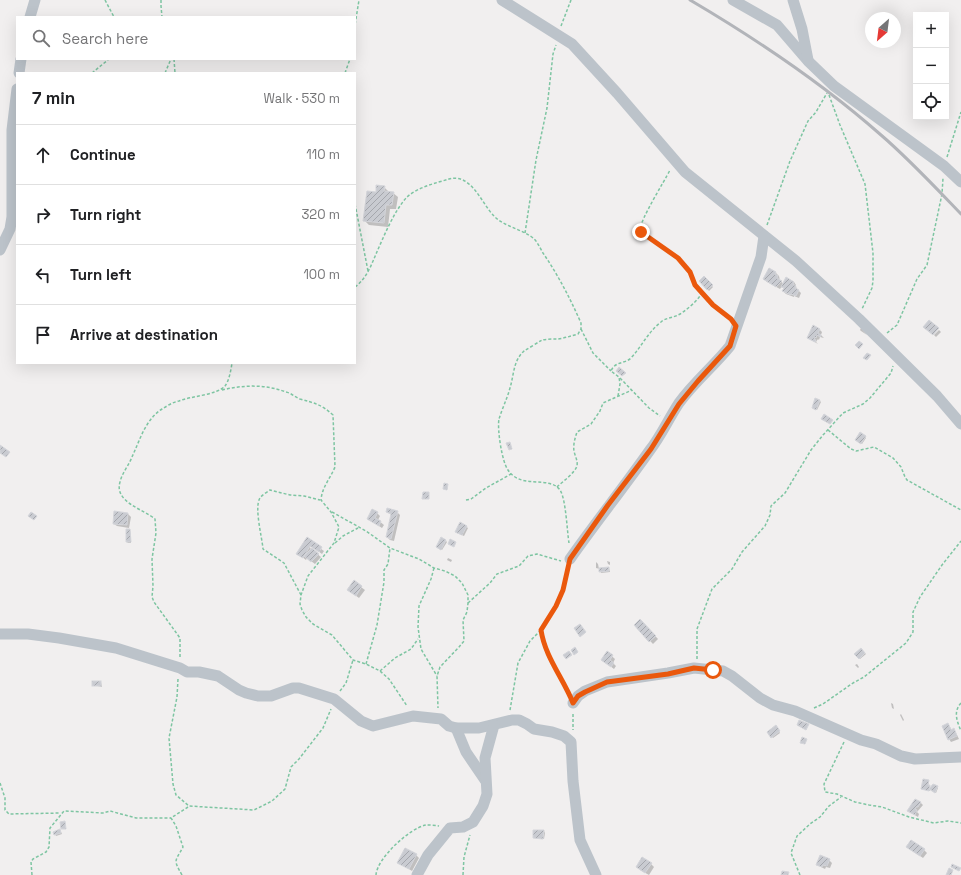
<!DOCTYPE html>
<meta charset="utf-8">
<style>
body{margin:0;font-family:"Space Grotesk",sans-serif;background:#f2f2f2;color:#202124}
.controls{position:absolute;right:12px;top:12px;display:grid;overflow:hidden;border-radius:0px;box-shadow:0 4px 16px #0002}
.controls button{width:36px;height:36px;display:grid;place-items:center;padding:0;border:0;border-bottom:1px solid #e0e0e0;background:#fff;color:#202124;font:20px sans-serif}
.compass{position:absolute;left:865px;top:12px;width:36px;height:36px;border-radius:50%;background:#fff;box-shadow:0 4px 16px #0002;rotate:208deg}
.stop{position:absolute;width:12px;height:12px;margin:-9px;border:3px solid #ea580c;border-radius:50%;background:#fff}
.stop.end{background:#ea580c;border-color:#fff;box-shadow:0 1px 4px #0008}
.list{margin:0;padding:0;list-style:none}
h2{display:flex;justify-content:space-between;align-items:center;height:52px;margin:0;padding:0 16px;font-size:17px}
h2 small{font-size:13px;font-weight:400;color:#757577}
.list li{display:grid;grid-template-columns:26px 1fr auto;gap:12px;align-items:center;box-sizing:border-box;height:60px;padding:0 16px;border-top:1px solid #e0e0e0}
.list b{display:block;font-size:15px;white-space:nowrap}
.list em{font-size:13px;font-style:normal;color:#757577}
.icon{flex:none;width:22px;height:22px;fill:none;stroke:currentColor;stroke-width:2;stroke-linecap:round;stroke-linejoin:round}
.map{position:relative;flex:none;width:961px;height:875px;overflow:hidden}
.search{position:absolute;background:#fff;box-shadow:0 4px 16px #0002;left:16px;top:16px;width:340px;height:44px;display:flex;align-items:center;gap:10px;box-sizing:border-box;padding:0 14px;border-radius:0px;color:#757577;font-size:15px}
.panel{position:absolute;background:#fff;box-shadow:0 4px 16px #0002;left:16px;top:72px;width:340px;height:292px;border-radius:0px}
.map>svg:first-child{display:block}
.shadow{fill:#0003}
.building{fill:url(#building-hatch);stroke:#d4d5da}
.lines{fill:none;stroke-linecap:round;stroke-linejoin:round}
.path{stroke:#7ec5a2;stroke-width:1.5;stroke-dasharray:3 2;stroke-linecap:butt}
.street{stroke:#bcc3ca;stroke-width:11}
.rail{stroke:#b2b4b9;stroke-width:3}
.route{stroke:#ea580c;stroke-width:5}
</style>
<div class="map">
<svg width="961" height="875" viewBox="0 0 961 875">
<defs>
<pattern id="building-hatch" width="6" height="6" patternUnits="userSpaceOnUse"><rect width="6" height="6" fill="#c9cbd1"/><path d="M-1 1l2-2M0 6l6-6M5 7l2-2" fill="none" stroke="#a5a7ad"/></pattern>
</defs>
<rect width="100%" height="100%" fill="#f1efef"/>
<!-- shadow -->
<g class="shadow">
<polygon points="384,187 389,192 393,193 398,197 396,209 390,209 388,227 369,225 364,220 377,193"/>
<polygon points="769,269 776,273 779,276 780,281 784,284 794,282 796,285 796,287 798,290 801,293 799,298 794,296 794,297 786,294 783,291 785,289 782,286 780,289 767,282 764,279"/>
<polygon points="704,278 713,287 709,291 700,281"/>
<polygon points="861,328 867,335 861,331 860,330"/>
<polygon points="819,329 822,332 821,335 824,338 820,337 819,340 818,339 816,342 818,344 808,338"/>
<polygon points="939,330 941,332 936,337 934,335"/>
<polygon points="819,400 821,402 817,410 814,409 813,408"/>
<polygon points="865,437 866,438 862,444 857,441"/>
<polygon points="387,512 397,512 400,515 394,541 390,540 387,537 392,515"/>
<polygon points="377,513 380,516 378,520 384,525 382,528 368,519"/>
<polygon points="128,514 131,517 129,528 117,526 114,524"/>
<polygon points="461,523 468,528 464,536 457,533"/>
<polygon points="130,530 131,543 128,543 127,542"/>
<polygon points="307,539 324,551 322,554 311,546 310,548 321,557 315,564 307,558 306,560 301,556"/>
<polygon points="446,541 447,542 442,550 438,548"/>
<polygon points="448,558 452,560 451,562 447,560"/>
<polygon points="607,561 610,562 610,565 608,564"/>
<polygon points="596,562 598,564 599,569 609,568 610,572 601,573 600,569 596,568"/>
<polygon points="354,582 365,590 359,598 348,590"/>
<polygon points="640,620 658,639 653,644 635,625"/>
<polygon points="861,649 866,654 860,659 855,654"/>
<polygon points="607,652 615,659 613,663 616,666 614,669 602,660"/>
<polygon points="857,664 859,667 858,668 855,665"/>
<polygon points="101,682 102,687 93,685"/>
<polygon points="891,703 893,704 894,709 892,708"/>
<polygon points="901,714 904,720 903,721 900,715"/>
<polygon points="948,724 952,730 954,730 956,733 959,739 951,742 949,739"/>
<polygon points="777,728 780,733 773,738 768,732"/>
<polygon points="928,781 929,782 928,786 931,788 937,787 938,788 936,793 930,789 930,791 922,788"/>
<polygon points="920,802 923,805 917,812 919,814 918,817 908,811"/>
<polygon points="544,831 545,833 544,839 534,837"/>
<polygon points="54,832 61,832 62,834 56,836"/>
<polygon points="907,847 924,850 927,853 923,858"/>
<polygon points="416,855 419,858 412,871 399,863"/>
<polygon points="829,860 832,863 830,868 826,867 825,869 817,865"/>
<polygon points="651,864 654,867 649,875 640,870"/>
</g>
<!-- building -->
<g class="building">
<polygon points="376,185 385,186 384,191 394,192 392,205 386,205 384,223 363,221 367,191 376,192"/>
<polygon points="769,268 776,272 775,274 778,276 777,278 782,281 776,287 763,279"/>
<polygon points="704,276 713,285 707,290 699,281"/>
<polygon points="786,277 794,282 793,284 796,286 795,288 799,290 796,296 791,294 791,295 782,291 784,288 781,287"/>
<polygon points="929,320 939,328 933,335 923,327"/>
<polygon points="813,325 820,329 818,333 821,335 820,337 817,335 816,338 815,337 814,339 816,340 815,342 807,338"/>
<polygon points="859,341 863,344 859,349 855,345"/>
<polygon points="867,353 871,355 867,360 863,358"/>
<polygon points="619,367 626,373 622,376 616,371"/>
<polygon points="815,398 820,400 816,410 812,408"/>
<polygon points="824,414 833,420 830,424 821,419"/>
<polygon points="860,432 866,436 861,444 855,440"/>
<polygon points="510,442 512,449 509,450 506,443"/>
<polygon points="0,445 10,452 6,457 0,453"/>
<polygon points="444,483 448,484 447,490 443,489"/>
<polygon points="423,492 429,492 429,499 422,499"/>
<polygon points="387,508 398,511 391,539 386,537 391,514 386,512"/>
<polygon points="372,509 378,512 375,518 381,521 379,526 367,519"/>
<polygon points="114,511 128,513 127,525 113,524"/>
<polygon points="31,512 37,516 34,520 28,516"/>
<polygon points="460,522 467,526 462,535 455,532"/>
<polygon points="126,529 130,529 131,542 126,542"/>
<polygon points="307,537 322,547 319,552 310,546 303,558 296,554"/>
<polygon points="441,537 446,540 441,550 436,547"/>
<polygon points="450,539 456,542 454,547 448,544"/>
<polygon points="312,548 319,554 311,562 304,556"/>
<polygon points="609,567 609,571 599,572 599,568"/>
<polygon points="354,580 362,586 356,596 347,590"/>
<polygon points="640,619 656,636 649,642 634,625"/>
<polygon points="580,624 586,632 580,637 574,628"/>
<polygon points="575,647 578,652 574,655 571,650"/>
<polygon points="861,648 865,653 859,659 854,654"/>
<polygon points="569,651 572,655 566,659 563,655"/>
<polygon points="607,651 613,655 610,660 614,663 611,667 601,660"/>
<rect x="92" y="681" width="9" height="5"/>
<polygon points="799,720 809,724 806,730 797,725"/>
<polygon points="948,723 951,730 954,728 957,736 948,740 942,726"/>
<polygon points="776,725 780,731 771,738 767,732"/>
<polygon points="802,737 807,739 805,744 800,743"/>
<polygon points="923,779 929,780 928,785 930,785 929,791 921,789"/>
<polygon points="933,784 938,786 935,793 929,789"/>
<polygon points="915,799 921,802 918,807 916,807 915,809 917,810 915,815 907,811"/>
<polygon points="65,821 66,829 61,829 60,822"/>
<polygon points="60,829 61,833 54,835 53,832"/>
<polygon points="533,830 544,830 543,839 533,838"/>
<polygon points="911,840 925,849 920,856 906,847"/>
<polygon points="405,848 417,854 409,869 397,863"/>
<polygon points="820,855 830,859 827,866 823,865 822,867 816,865"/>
<polygon points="642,857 652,863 645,873 636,867"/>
<polygon points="952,864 961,868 959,871 951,867"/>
<polygon points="949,868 953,870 951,875 946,875"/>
<polygon points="782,871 789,872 788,875 781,875"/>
</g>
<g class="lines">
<!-- path -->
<g class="path">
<polyline points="105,0 114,17"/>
<polyline points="161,0 161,6 162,17"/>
<polyline points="561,26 571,0"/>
<polyline points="355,44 355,25 359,0"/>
<polyline points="174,59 175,73"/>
<polyline points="92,73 109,59"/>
<polyline points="165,73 171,59"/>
<polyline points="345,73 350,59"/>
<polyline points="829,95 840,125 865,184 873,253 873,281 872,288 862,309"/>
<polyline points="947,157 961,112"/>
<polyline points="355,204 368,271"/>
<polyline points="767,225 790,161 808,121 816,112 827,93"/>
<polyline points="525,233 536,160 547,108 553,54 556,45"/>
<path d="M355 287C366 279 371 266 376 254 384 236 394 211 407 197 418 187 436 183 449 179 471 173 481 202 493 215 504 227 520 228 533 238 537 241 540 248 543 253 558 275 570 298 581 323V329L578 334C571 336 565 338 558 339 553 339 547 339 542 340 537 343 529 348 524 351 513 361 514 375 510 388 507 399 502 409 499 419 497 429 502 462 508 470 521 490 549 475 560 490 566 499 567 531 569 543"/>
<polyline points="702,293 713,305 730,318"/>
<polyline points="581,329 593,353 611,371"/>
<polyline points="887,333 897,325 917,279 927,265 942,194 943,178"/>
<polyline points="620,378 649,408 660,416"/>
<path d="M222 390C243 385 265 384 286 392 291 393 295 397 300 399 314 403 321 404 333 415L335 467C330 479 322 487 321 500L331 512 339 527 334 543 308 576 301 595 300 604 302 610 306 617 313 624 332 635 353 660 366 664 380 671 389 679 407 706"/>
<path d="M618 396 620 384 619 377 611 371C615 361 625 364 631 358 642 346 648 332 661 322 665 318 672 318 678 315 683 313 702 298 701 292 700 289 695 286 693 283 691 274 690 271 684 264 672 249 651 245 640 230 640 220 664 182 670 170"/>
<polyline points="828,430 851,449 856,451 874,447 893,458 901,467 905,477 907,480 961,510"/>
<path d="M557 487C563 481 574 474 577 466 578 461 575 456 574 451 573 445 575 438 577 432L591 424 600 411 603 403 632 390"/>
<polyline points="466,500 471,499 486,488 511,474"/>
<polyline points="332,512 366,531 390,548 419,559 434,568 445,571 455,576 462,583 468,595 468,603 467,612 463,620 464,641 459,647 440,667 437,676 438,708"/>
<polyline points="335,543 343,536 358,528"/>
<polyline points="434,568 431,579 419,606 418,627 421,649 437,676"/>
<polyline points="568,569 563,590 556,606 541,630 547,654 568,693"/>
<path d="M301 595 284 563 263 549C262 537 254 507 260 498 262 495 267 492 270 490L290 495 304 496 320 500"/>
<polyline points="468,603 490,583 497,574 519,566 528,556 537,554 561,561"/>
<path d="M180 657V638L154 602 152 597 153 586 152 559 156 533 155 519C143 509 114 502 120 482 122 473 129 465 132 457 140 440 145 420 162 409 167 406 173 402 179 401 191 396 217 395 225 386 229 381 231 370 232 363"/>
<polyline points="697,659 697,629 712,589 732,569 742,552 765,526 770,515 771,506 785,493 811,450 823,435 843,413 863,404 870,398 891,373 893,366"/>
<polyline points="366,664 377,625 384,582 384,570 388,564 390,548"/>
<polyline points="380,671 395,658 411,649 418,639"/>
<polyline points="178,679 177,697 169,738 173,784 176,795 189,806 254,810 272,801 285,789 291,767 299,759 323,728 331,709"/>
<polyline points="340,691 346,683 353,660"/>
<path d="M961 703C953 712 957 721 961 731"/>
<polyline points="814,708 823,704 853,683 864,677 906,643 913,632 913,612 920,597 942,565 961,541"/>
<polyline points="510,710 518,663 530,641 541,630"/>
<polyline points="573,714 573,730"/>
<polyline points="844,742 824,784 825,792 837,794 855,802 869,805 882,807 909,817 934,823 948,821 961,823"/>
<polyline points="0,783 5,798 5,810 9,814 60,813"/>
<polyline points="32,875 31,862 33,859 46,852 49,847 50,828 64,811 103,813 110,811 136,818 171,818"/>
<path d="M182 875C173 859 175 862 183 847L176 826 171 818 188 807"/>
<path d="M376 875C377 858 410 828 426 825 430 825 435 825 439 826"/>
<polyline points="463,875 464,857 470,835"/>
<polyline points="800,875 791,853 797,836 810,824 820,817 829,806 841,797"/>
</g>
<!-- street -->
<g class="street">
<polyline points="502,0 572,44 617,93 685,172 796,261 859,319 937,396 961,424"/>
<polyline points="733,0 777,25 808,61 834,86 944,166 961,182"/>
<polyline points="793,0 802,29 808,60"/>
<polyline points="30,17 35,0"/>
<polyline points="19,73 21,59"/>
<polyline points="0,250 10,229 12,217 12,130 17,89"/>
<path d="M570 559C596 522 624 487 650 450 661 436 669 418 679 403 694 382 714 366 730 346L761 257 764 236"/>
<polyline points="0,634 28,634 59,638 116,648 180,668 187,672 199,672 218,676 239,690 246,693 258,696 271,696 293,688 299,688 334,699 361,721 373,726 413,716 441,719 449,726 456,728 479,728 512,720 519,720 527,724 534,729 552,732 564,736 571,742 573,781 580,840 596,875"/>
<polyline points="573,703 578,696 585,691 607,682 668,673 694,668 723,671 732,676 760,698 773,705 795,711 861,740 876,744 901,756 915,759 961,757"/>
<polyline points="456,728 466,752 485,780"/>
<polyline points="417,875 428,855 450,828 463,827 473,822 483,806 487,794 485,758 494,725"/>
</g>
<!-- rail -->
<path class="rail" d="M690 0C758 40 822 83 881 135 909 159 935 187 961 214"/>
</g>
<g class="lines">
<!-- route -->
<path class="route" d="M641 232 678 258 690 272 695 285 713 305 731 319 736 326 730 346 698 381 679 404 651 449 608 505 570 559 563 590 556 606 541 630C545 657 563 678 573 703L578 696 585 692 607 682 668 674 694 668 713 670"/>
</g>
</svg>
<div class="controls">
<button>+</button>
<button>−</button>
<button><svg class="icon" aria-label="locate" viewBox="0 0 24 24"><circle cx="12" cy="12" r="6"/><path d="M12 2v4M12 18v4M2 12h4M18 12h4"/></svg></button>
</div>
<svg class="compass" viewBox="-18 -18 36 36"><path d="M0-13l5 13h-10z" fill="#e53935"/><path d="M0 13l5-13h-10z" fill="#757577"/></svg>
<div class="stop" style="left:713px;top:670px"></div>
<div class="stop end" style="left:641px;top:232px"></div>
<div class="search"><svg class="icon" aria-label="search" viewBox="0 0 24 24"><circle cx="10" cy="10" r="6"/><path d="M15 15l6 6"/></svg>Search here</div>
<section class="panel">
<h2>7 min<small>Walk · 530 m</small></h2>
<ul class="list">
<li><svg class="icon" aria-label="ahead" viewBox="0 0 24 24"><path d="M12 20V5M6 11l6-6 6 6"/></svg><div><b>Continue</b></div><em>110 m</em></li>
<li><svg class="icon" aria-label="right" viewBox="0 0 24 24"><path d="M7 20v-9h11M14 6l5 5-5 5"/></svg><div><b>Turn right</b></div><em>320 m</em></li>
<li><svg class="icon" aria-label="left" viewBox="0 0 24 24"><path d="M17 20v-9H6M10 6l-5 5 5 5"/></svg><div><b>Turn left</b></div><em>100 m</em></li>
<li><svg class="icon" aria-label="arrive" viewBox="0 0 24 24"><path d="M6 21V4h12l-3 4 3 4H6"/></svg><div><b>Arrive at destination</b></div></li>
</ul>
</section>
</div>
